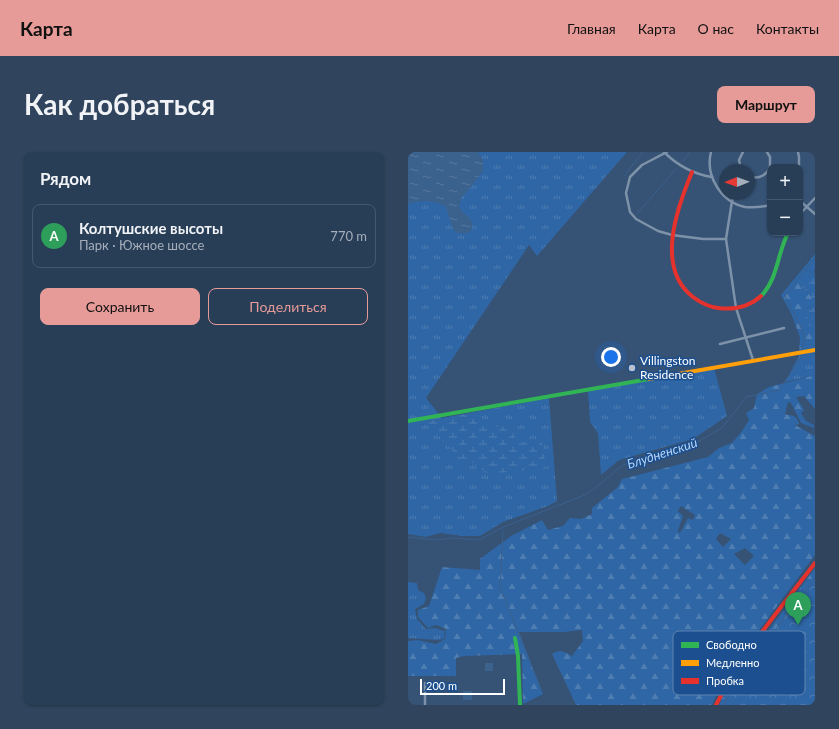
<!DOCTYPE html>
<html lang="ru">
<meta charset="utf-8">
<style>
body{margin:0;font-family:Lato,sans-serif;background:#30455d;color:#f1f3f6}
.controls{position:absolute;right:12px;top:12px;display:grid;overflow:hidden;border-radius:8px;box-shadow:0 1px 3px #0004}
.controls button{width:36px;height:36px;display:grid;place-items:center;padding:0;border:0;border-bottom:1px solid #44576d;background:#283e57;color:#f1f3f6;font:20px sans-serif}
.compass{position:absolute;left:311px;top:12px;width:36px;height:36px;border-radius:50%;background:#283e57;box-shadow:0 1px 3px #0004;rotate:269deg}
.scale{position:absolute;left:12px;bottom:10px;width:85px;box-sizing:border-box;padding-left:4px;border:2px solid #fff;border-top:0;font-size:11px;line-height:14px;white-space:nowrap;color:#fff;-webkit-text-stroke:3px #1b4f8f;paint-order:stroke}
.you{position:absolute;left:203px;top:205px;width:14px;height:14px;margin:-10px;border:3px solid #fff;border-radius:50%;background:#1a73e8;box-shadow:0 0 0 6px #1a73e833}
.badge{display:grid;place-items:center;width:26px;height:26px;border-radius:50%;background:#e69b98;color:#fff;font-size:13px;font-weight:700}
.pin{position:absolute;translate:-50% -33px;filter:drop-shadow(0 1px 2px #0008)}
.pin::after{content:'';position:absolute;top:21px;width:14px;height:12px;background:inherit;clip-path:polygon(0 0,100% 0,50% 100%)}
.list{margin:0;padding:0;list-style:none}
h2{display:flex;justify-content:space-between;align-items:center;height:52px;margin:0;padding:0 16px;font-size:17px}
h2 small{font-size:13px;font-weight:400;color:#a5aeba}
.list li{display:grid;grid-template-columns:26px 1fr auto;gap:12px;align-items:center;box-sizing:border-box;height:64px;margin:0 8px 8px;padding:0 8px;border:1px solid #44576d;border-radius:8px}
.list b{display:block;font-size:15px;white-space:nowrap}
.list p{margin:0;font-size:13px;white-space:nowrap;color:#a5aeba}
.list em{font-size:13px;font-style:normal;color:#a5aeba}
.actions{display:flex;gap:8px;padding:12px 16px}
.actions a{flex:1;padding:9px 0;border:1px solid #e69b98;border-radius:8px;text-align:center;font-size:14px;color:#e69b98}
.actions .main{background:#e69b98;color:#111}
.map{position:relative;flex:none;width:407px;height:553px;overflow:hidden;border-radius:8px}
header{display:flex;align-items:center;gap:24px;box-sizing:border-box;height:56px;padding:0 20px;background:#e69b98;color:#111}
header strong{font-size:19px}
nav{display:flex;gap:22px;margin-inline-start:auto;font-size:14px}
.intro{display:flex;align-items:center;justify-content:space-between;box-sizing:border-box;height:96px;padding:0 24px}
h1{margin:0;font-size:28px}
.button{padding:10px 18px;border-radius:8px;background:#e69b98;color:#111;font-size:14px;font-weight:700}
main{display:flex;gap:24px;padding:0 24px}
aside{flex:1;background:#283e57;border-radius:8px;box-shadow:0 1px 3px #0004}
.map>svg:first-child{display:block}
.grass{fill:url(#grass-tufts)}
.forest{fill:url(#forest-firs);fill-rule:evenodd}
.wetland{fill:url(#wetland-marsh)}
.park{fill:url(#park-crowns)}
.water{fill:url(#water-ripples)}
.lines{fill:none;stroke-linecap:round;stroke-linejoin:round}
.stream{stroke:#3b618d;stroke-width:1}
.street{stroke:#7d92a8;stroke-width:2.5}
.fast{stroke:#30b455;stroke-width:4}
.slow{stroke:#ff9f0a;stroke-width:4}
.jam{stroke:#e5322d;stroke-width:4}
.poi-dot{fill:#b9c2ce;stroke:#1b4f8f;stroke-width:1.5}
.labels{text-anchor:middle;stroke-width:3;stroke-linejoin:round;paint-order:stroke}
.poi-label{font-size:12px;fill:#fff;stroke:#1b4f8f;text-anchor:start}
.water-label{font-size:13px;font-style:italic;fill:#b5d3f5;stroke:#1b4f8f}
.key{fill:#1b4f8f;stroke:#5f84b1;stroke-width:1}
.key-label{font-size:11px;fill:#fff}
</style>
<header>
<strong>Карта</strong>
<nav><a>Главная</a><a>Карта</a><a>О нас</a><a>Контакты</a></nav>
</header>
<div class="intro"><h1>Как добраться</h1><a class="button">Маршрут</a></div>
<main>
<aside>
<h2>Рядом<small></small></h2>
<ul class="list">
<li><span class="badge" style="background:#2e9e5b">A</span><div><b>Колтушские высоты</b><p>Парк · Южное шоссе</p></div><em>770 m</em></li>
</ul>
<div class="actions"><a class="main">Сохранить</a><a>Поделиться</a></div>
</aside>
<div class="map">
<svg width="407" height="553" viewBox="0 0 407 553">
<defs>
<pattern id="grass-tufts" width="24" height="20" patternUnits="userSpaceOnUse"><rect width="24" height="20" fill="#2f66a5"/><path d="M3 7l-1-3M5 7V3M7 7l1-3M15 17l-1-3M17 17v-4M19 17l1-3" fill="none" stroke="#4e7db2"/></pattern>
<pattern id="forest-firs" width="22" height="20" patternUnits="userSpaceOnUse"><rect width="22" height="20" fill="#2f66a5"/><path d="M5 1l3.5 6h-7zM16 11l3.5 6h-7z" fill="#4e7db2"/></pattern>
<pattern id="wetland-marsh" width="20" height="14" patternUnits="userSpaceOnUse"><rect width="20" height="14" fill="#2f66a5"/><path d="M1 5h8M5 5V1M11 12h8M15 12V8" fill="none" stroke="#4e7db2"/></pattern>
<pattern id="park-crowns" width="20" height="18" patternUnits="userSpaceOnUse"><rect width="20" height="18" fill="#2f66a5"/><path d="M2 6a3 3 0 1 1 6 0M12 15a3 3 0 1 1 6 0" fill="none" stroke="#4e7db2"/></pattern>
<pattern id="water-ripples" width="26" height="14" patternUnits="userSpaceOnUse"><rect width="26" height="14" fill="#3b618d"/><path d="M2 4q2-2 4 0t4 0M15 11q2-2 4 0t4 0" fill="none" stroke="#58799e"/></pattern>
</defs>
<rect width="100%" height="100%" fill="#365274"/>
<!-- grass -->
<g class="grass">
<polygon points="0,0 219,0 129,104 121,93 18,246 34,266 141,246 149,349 140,354 95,370 72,384 55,384 32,381 18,385 0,382"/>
<polygon points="407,201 407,223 377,230 391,204"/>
<polygon points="306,216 319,264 285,287 211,308 193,323 190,281 182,270 180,239"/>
<polygon points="0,430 9,431 10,438 16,441 18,446 16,452 7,457 9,467 18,477 27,476 37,479 36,487 29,488 0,486"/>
</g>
<!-- forest -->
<g class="forest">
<polygon points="407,102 407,117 406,117 407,125 402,119 397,129 391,132 407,148 407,156 398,155 396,156 404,165 404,161 407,161 407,201 391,204 392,185 383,161 373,143"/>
<path d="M407 223V257L396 244 388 245 396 258 393 261 398 269 406 273V276L393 271 383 251 380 250 377 262C385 264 389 263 391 272L387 273 407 284V403L331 505 313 534 304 553H168L144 502C152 496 156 500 164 504L175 489 174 478 156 480H111L135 542 115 552 114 502 56 504 48 506V524H0V489L10 488 28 492 37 487 38 477 28 473 20 476 10 465V458L21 454 34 415 72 418V407L103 384 134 368 140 378 155 374 162 366 173 367 184 362V356L210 335 214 327 300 305 311 296 324 291 334 279 341 268 338 261 346 256 349 242 361 235ZM273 354 287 363 285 368 280 366 272 381 270 379 275 364 270 359ZM312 381 323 387 315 395 308 387ZM337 396 346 404 337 413 326 402Z"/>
<polygon points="407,416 407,553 311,553 318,538 339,507"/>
</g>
<!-- wetland -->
<g class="wetland">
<polygon points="402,119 407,125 407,148 391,132 397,128"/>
<polygon points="398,155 407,156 407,161 404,161 403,174 399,173 398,159 396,156"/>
<polygon points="69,260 70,272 78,275 102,274 109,290 134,290 138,314 133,317 79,322 62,308 55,310 21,273 19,269"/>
</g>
<!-- park -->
<polygon class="park" points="407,428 407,553 318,553 339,518"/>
<!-- water -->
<g class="water">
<path d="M0 0H70L75 8V19L63 35 53 46 51 55C57 65 71 69 61 81H49L45 77 38 55C29 48 11 48 0 52Z"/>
<rect x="77" y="511" width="8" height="8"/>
<rect x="55" y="539" width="9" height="9"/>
</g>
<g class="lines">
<!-- stream -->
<g class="stream">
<polyline points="275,9 282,0"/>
<polyline points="216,24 235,0"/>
<polyline points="229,62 268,17"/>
<polyline points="394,197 397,187 393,175 377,144 407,106"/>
<polyline points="93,376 95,380 92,435 134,540"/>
<polyline points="0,385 28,388 42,386 71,388 93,376 174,344 186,337 215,313 226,309 262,301 286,292 314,276 338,245 371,238 391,209 393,202"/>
<polyline points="315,553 335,519 407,427"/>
</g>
<!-- street -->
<g class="street">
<path d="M256 0C270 14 286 22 304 25"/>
<polyline points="259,0 234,13 222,25 218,41 222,60 228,67 250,79 264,83 295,87 318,87"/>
<path d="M303 0C297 24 313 50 337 55 346 56 354 55 362 53"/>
<polyline points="359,0 362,5 362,15"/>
<polyline points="390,0 391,5 391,15"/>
<polyline points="333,18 331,8 335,0"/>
<path d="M341 25C351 27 358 24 362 15"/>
<polyline points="327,42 324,49 318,87 328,156 345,208"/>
<polyline points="392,49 407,62"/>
<polyline points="392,62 407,46"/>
<polyline points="312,192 376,176"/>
<polyline points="17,553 17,531"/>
</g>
<!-- fast -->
<g class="fast">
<path d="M353 144C370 127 369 102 380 81"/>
<polyline points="0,269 241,227"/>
<polyline points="107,486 110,504 112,553"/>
</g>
<!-- slow -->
<polyline class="slow" points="241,227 407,198"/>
<!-- jam -->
<g class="jam">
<path d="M284 20C269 56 247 116 285 145 293 151 301 155 310 156 326 158 341 155 353 144"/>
<path d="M308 553C334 501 372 457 407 411"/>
</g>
</g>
<!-- markers -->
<circle class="poi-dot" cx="224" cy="216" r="4"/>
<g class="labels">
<!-- poi labels -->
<g class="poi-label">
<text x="232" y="213">Villingston<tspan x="232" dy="14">Residence</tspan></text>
</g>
<!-- water labels -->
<g class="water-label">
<text transform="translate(254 301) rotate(-18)" y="5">Блудненский</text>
</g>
</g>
<!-- legend -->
<rect x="265" y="479" width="132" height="64" rx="6" class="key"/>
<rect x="273" y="490" width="18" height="6" fill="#30b455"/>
<rect x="273" y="508" width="18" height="6" fill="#ff9f0a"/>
<rect x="273" y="526" width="18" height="6" fill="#e5322d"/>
<g class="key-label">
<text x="298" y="497">Свободно</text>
<text x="298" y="515">Медленно</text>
<text x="298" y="533">Пробка</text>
</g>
</svg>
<div class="controls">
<button>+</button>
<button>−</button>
</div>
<svg class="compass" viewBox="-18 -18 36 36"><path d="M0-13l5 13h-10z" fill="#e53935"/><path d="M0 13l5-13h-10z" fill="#a5aeba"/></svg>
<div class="scale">200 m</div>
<div class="you"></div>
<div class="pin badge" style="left:390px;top:473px;background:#2e9e5b">A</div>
</div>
</main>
